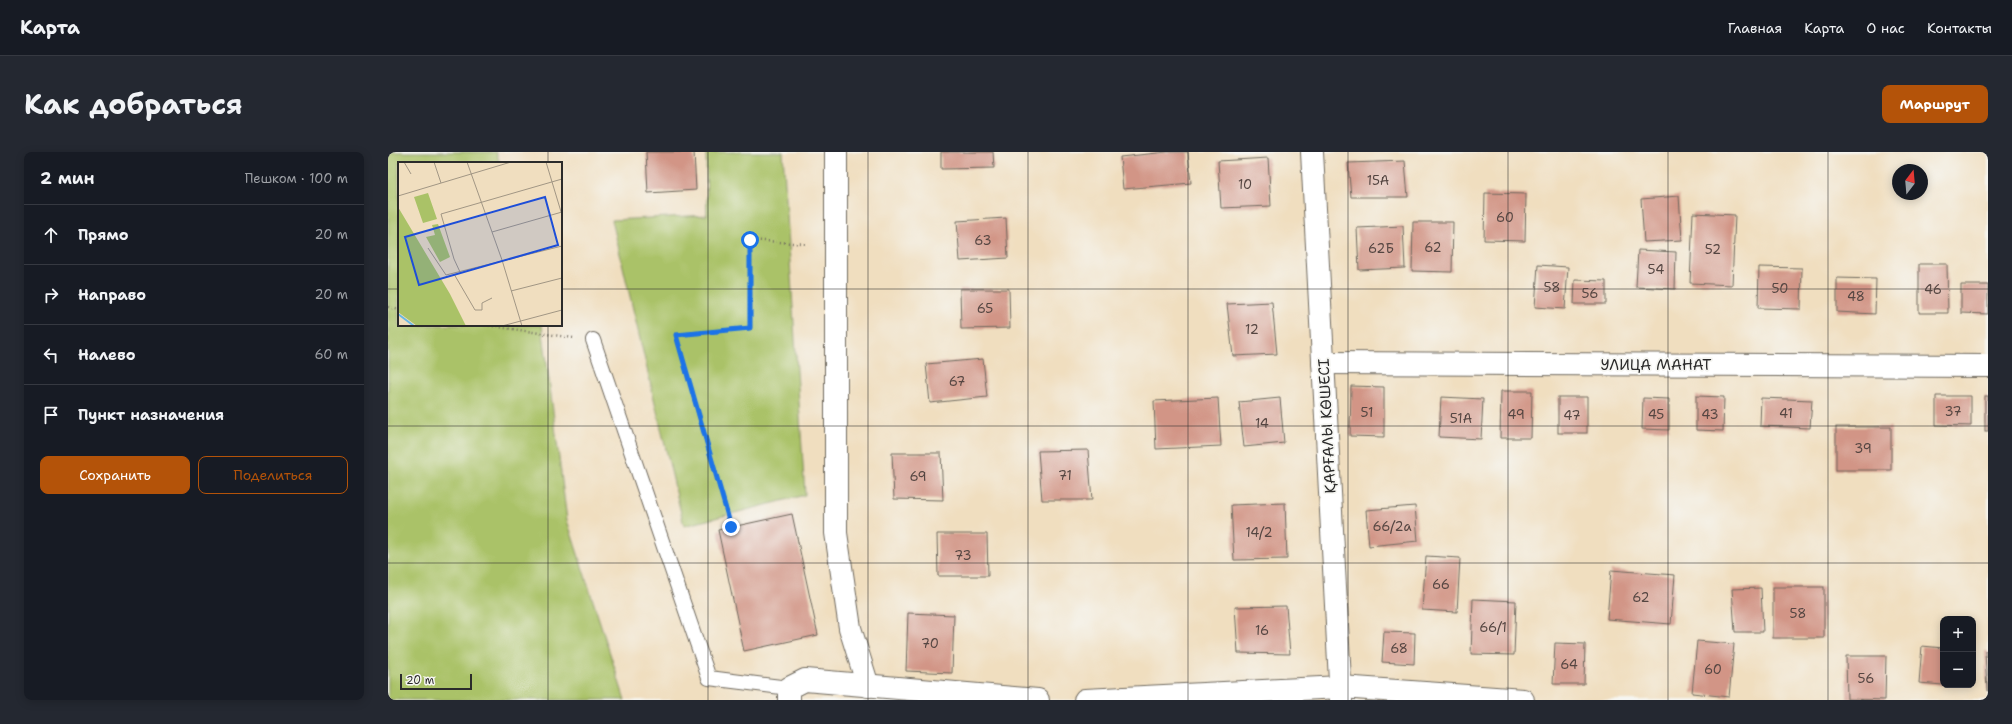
<!DOCTYPE html>
<html lang="ru">
<meta charset="utf-8">
<style>
body{margin:0;font-family:"Shantell Sans",sans-serif;background:#242831;color:#f1f3f6}
.controls{position:absolute;right:12px;bottom:12px;display:grid;overflow:hidden;border-radius:8px;box-shadow:0 2px 10px #0003}
.controls button{width:36px;height:36px;display:grid;place-items:center;padding:0;border:0;border-bottom:1px solid #363941;background:#171b24;color:#f1f3f6;font:20px sans-serif}
.compass{position:absolute;left:1504px;top:12px;width:36px;height:36px;border-radius:50%;background:#171b24;box-shadow:0 2px 10px #0003;rotate:16deg}
.scale{position:absolute;left:12px;bottom:10px;width:72px;box-sizing:border-box;padding-left:4px;border:2px solid #2b2b2b;border-top:0;font-size:11px;line-height:14px;white-space:nowrap;color:#2b2b2b;-webkit-text-stroke:3px #f6f6f2;paint-order:stroke}
.stop{position:absolute;width:12px;height:12px;margin:-9px;border:3px solid #1a73e8;border-radius:50%;background:#fff}
.stop.end{background:#1a73e8;border-color:#fff;box-shadow:0 1px 4px #0008}
.list{margin:0;padding:0;list-style:none}
h2{display:flex;justify-content:space-between;align-items:center;height:52px;margin:0;padding:0 16px;font-size:17px}
h2 small{font-size:13px;font-weight:400;color:#9ea1a6}
.list li{display:grid;grid-template-columns:26px 1fr auto;gap:12px;align-items:center;box-sizing:border-box;height:60px;padding:0 16px;border-top:1px solid #363941}
.list b{display:block;font-size:15px;white-space:nowrap}
.list em{font-size:13px;font-style:normal;color:#9ea1a6}
.actions{display:flex;gap:8px;padding:12px 16px}
.actions a{flex:1;padding:9px 0;border:1px solid #b45309;border-radius:8px;text-align:center;font-size:14px;color:#b45309}
.actions .main{background:#b45309;color:#fff}
.icon{flex:none;width:22px;height:22px;fill:none;stroke:currentColor;stroke-width:2;stroke-linecap:round;stroke-linejoin:round}
.map{position:relative;flex:none;width:1600px;height:548px;overflow:hidden;border-radius:8px}
header{display:flex;align-items:center;gap:24px;box-sizing:border-box;height:56px;padding:0 20px;background:#171b24;border-bottom:1px solid #363941}
header strong{font-size:19px}
nav{display:flex;gap:22px;margin-inline-start:auto;font-size:14px}
.intro{display:flex;align-items:center;justify-content:space-between;box-sizing:border-box;height:96px;padding:0 24px}
h1{margin:0;font-size:28px}
.button{padding:10px 18px;border-radius:8px;background:#b45309;color:#fff;font-size:14px;font-weight:700}
main{display:flex;gap:24px;padding:0 24px}
aside{flex:1;background:#171b24;border-radius:8px;box-shadow:0 2px 10px #0003}
.map>svg:first-child{display:block}
.green{fill:#aac267;stroke:#6a7649}
.building{fill:#d29586}
.lines{fill:none;stroke-linecap:round;stroke-linejoin:round}
.lane-casing{stroke:#706a5f;stroke-width:16}
.street-casing{stroke:#706a5f;stroke-width:24}
.path{stroke:#706a5f;stroke-width:2.5;stroke-dasharray:1 3;stroke-linecap:butt}
.lane{stroke:#fff;stroke-width:14}
.street{stroke:#fff;stroke-width:22}
.route{stroke:#1a73e8;stroke-width:5}
.grid{fill:none;stroke:#2b2b2b;stroke-width:1;stroke-opacity:0.55}
.labels{text-anchor:middle;stroke-width:3.5;stroke-linejoin:round;paint-order:stroke}
.number-label{font-size:13px;fill:#554642}
.street-label{font-size:15px;fill:#2b2b2b;stroke:#f6f6f2}
.inset-river{fill:none;stroke:#69b8e3;stroke-width:2}
.inset-road{fill:none;stroke:#a19684;stroke-width:1}
.view{fill:#1d4ed8;fill-opacity:0.15;stroke:#1d4ed8;stroke-width:2}
.inset-edge{fill:none;stroke:#2b2b2b;stroke-width:2}
</style>
<header>
<strong>Карта</strong>
<nav><a>Главная</a><a>Карта</a><a>О нас</a><a>Контакты</a></nav>
</header>
<div class="intro"><h1>Как добраться</h1><a class="button">Маршрут</a></div>
<main>
<aside>
<h2>2 мин<small>Пешком · 100 m</small></h2>
<ul class="list">
<li><svg class="icon" aria-label="ahead" viewBox="0 0 24 24"><path d="M12 20V5M6 11l6-6 6 6"/></svg><div><b>Прямо</b></div><em>20 m</em></li>
<li><svg class="icon" aria-label="right" viewBox="0 0 24 24"><path d="M7 20v-9h11M14 6l5 5-5 5"/></svg><div><b>Направо</b></div><em>20 m</em></li>
<li><svg class="icon" aria-label="left" viewBox="0 0 24 24"><path d="M17 20v-9H6M10 6l-5 5 5 5"/></svg><div><b>Налево</b></div><em>60 m</em></li>
<li><svg class="icon" aria-label="arrive" viewBox="0 0 24 24"><path d="M6 21V4h12l-3 4 3 4H6"/></svg><div><b>Пункт назначения</b></div></li>
</ul>
<div class="actions"><a class="main">Сохранить</a><a>Поделиться</a></div>
</aside>
<div class="map">
<svg width="1600" height="548" viewBox="0 0 1600 548">
<rect width="100%" height="100%" fill="#f6f6f2"/>
<filter id="ink" filterUnits="userSpaceOnUse"><feTurbulence type="fractalNoise" baseFrequency=".025" numOctaves="2"/><feDisplacementMap in="SourceGraphic" scale="8" xChannelSelector="R" yChannelSelector="G"/><feConvolveMatrix kernelMatrix="1 2 1 2 8 2 1 2 1" color-interpolation-filters="sRGB"/></filter>
<filter id="wash" filterUnits="userSpaceOnUse"><feTurbulence type="fractalNoise" baseFrequency=".012" numOctaves="4" result="noise"/><feDisplacementMap in="SourceGraphic" scale="16" xChannelSelector="R" yChannelSelector="G"/><feGaussianBlur stdDeviation="0.9" result="paint"/><feColorMatrix in="noise" values="0 0 0 0 0 0 0 0 0 0 0 0 0 0 0 0 0 1.4 0 .05"/><feComposite in="paint" operator="in"/></filter>
<g filter="url(#wash)">
<rect width="100%" height="100%" fill="#f0debf"/>
<!-- green -->
<g class="green">
<polygon points="0,0 108,0 112,11 11,11 11,173 154,173 179,368 237,548 0,548"/>
<polygon points="318,0 395,0 417,343 296,374 224,68 319,63"/>
</g>
<g id="blocks">
<!-- building -->
<g class="building">
<polygon points="258,0 306,0 308,38 260,41"/>
<polygon points="553,0 605,0 606,16 553,17"/>
<polygon points="779,0 800,0 803,31 735,37 732,5"/>
<polygon points="880,6 883,54 833,56 830,9"/>
<polygon points="1017,9 1020,45 963,45 960,11"/>
<polygon points="1097,41 1138,42 1137,89 1096,88"/>
<polygon points="1291,44 1294,88 1256,90 1253,47"/>
<polygon points="1305,61 1347,63 1344,133 1302,131"/>
<polygon points="618,66 620,106 572,109 569,69"/>
<polygon points="1025,70 1065,70 1064,120 1024,119"/>
<polygon points="1015,74 1017,116 971,118 969,76"/>
<polygon points="1250,98 1288,100 1287,137 1248,135"/>
<polygon points="1531,112 1559,112 1560,161 1531,161"/>
<polygon points="1150,113 1180,115 1177,157 1147,155"/>
<polygon points="1371,115 1414,116 1413,157 1370,156"/>
<polygon points="1449,126 1488,127 1487,162 1449,160"/>
<polygon points="1187,128 1218,129 1218,152 1186,152"/>
<polygon points="1573,133 1600,133 1600,162 1573,161"/>
<polygon points="572,137 621,137 622,176 573,177"/>
<polygon points="884,150 889,202 845,204 839,152"/>
<polygon points="595,207 599,245 542,251 538,212"/>
<polygon points="963,234 996,235 996,285 962,284"/>
<polygon points="1113,239 1144,239 1143,286 1112,286"/>
<polygon points="1308,244 1336,245 1335,279 1308,278"/>
<polygon points="1548,244 1583,244 1583,274 1548,273"/>
<rect x="1597" y="244" width="3" height="35"/>
<polygon points="1053,245 1095,247 1093,287 1051,285"/>
<rect x="1170" y="245" width="29" height="36"/>
<polygon points="830,246 833,294 768,297 766,249"/>
<polygon points="892,246 896,291 856,295 851,250"/>
<polygon points="1255,246 1281,247 1281,278 1254,277"/>
<polygon points="1373,246 1424,248 1422,276 1372,274"/>
<rect x="1448" y="275" width="55" height="43"/>
<polygon points="700,298 704,348 654,348 650,299"/>
<polygon points="504,301 553,301 555,348 506,347"/>
<polygon points="897,351 899,407 846,408 843,353"/>
<polygon points="1027,354 1030,389 981,394 978,358"/>
<polygon points="404,362 430,483 356,499 330,378"/>
<polygon points="549,382 599,382 600,424 550,424"/>
<polygon points="1038,404 1072,406 1069,460 1034,458"/>
<polygon points="1223,418 1287,423 1283,472 1219,467"/>
<rect x="1385" y="435" width="51" height="51"/>
<polygon points="1373,436 1375,480 1347,480 1344,437"/>
<polygon points="1085,447 1128,449 1126,503 1083,502"/>
<polygon points="898,454 902,502 850,501 847,455"/>
<polygon points="520,461 566,463 564,521 518,519"/>
<polygon points="996,480 1027,481 1026,512 994,510"/>
<polygon points="1309,489 1346,492 1341,545 1304,541"/>
<polygon points="1167,491 1197,492 1196,532 1165,532"/>
<polygon points="1534,494 1555,496 1555,533 1531,531"/>
<polygon points="1597,499 1600,499 1600,539 1599,539"/>
<polygon points="1458,504 1498,504 1497,548 1459,547"/>
</g>
</g>
</g>
<g filter="url(#ink)">
<use href="#blocks" fill-opacity="0" stroke="#706a5f" stroke-width="1"/>
<g class="lines">
<defs>
<polyline id="lane" points="205,188 321,526 401,536"/>
<g id="street">
<polyline points="448,0 448,381 462,476 480,534"/>
<polyline points="924,0 953,548"/>
<polyline points="935,211 1600,214"/>
<polyline points="401,548 401,536 417,528 650,548"/>
<polyline points="697,548 953,535 1135,548"/>
</g>
</defs>
<!-- lane casing -->
<use href="#lane" class="lane-casing"/>
<!-- street casing -->
<use href="#street" class="street-casing"/>
<!-- path -->
<g class="path">
<polyline points="0,155 11,158"/>
<polyline points="97,173 186,186"/>
<polyline points="343,375 288,183 362,176 362,88 419,92"/>
</g>
<!-- lane -->
<use href="#lane" class="lane"/>
<!-- street -->
<use href="#street" class="street"/>
</g>
</g>
<g class="lines" filter="url(#ink)">
<!-- route -->
<polyline class="route" points="343,375 288,183 362,176 362,88"/>
</g>
<!-- grid -->
<path class="grid" d="M160 0V11M320 0V548M480 0V548M640 0V548M800 0V548M960 0V548M1120 0V548M1280 0V548M1440 0V548M0 137H11M173 137H1600M160 173V548M0 274H1600M0 411H1600"/>
<g class="labels">
<!-- number labels -->
<g class="number-label">
<text x="990" y="33">15А</text>
<text x="857" y="37">10</text>
<text x="1117" y="70">60</text>
<text x="595" y="93">63</text>
<text x="1045" y="100">62</text>
<text x="993" y="101">62Б</text>
<text x="1325" y="102">52</text>
<text x="1268" y="122">54</text>
<text x="1164" y="140">58</text>
<text x="1392" y="141">50</text>
<text x="1545" y="142">46</text>
<text x="1202" y="146">56</text>
<text x="1468" y="149">48</text>
<text x="597" y="161">65</text>
<text x="864" y="182">12</text>
<text x="569" y="234">67</text>
<text x="1565" y="264">37</text>
<text x="979" y="265">51</text>
<text x="1398" y="266">41</text>
<text x="1128" y="267">49</text>
<text x="1268" y="267">45</text>
<text x="1322" y="267">43</text>
<text x="1184" y="268">47</text>
<text x="1073" y="271">51А</text>
<text x="874" y="276">14</text>
<text x="1475" y="301">39</text>
<text x="677" y="328">71</text>
<text x="530" y="329">69</text>
<text x="1004" y="379">66/2а</text>
<text x="871" y="385">14/2</text>
<text x="575" y="408">73</text>
<text x="1053" y="437">66</text>
<text x="1253" y="450">62</text>
<text x="1410" y="466">58</text>
<text x="1105" y="480">66/1</text>
<text x="874" y="483">16</text>
<text x="542" y="496">70</text>
<text x="1011" y="501">68</text>
<text x="1181" y="517">64</text>
<text x="1325" y="522">60</text>
<text x="1478" y="531">56</text>
</g>
<!-- street labels -->
<g class="street-label">
<text x="1268" y="218">УЛИЦА МАНАТ</text>
<text transform="translate(939 274) rotate(-93)" y="5">ҚАРҒАЛЫ КӨШЕСІ</text>
</g>
</g>
<!-- overview -->
<g transform="translate(10 10)">
<rect width="164" height="164" fill="#f0debf"/>
<path d="M30 31 39 57 25 61 16 35ZM0 45 52 132 68 164H19L0 150ZM40 62 52 95 42 100 28 75 37 73 34 63Z" fill="#aac267"/>
<path class="inset-river" d="M0 152 16 164"/>
<path class="inset-road" d="M6 0 13 12M36 0 43 21M69 0 104 98 124 164M148 0 164 53M0 34 113 0M94 70 164 50M30 86 48 113 164 84M62 110 56 97 43 52 164 17M56 112 77 148H84V141L94 136M113 129 164 116M104 164 164 148"/>
<path class="view" d="M147 35 160 83 21 123 7 75Z"/>
<rect width="164" height="164" class="inset-edge"/>
</g>
</svg>
<div class="controls">
<button>+</button>
<button>−</button>
</div>
<svg class="compass" viewBox="-18 -18 36 36"><path d="M0-13l5 13h-10z" fill="#e53935"/><path d="M0 13l5-13h-10z" fill="#9ea1a6"/></svg>
<div class="scale">20 m</div>
<div class="stop" style="left:362px;top:88px"></div>
<div class="stop end" style="left:343px;top:375px"></div>
</div>
</main>
